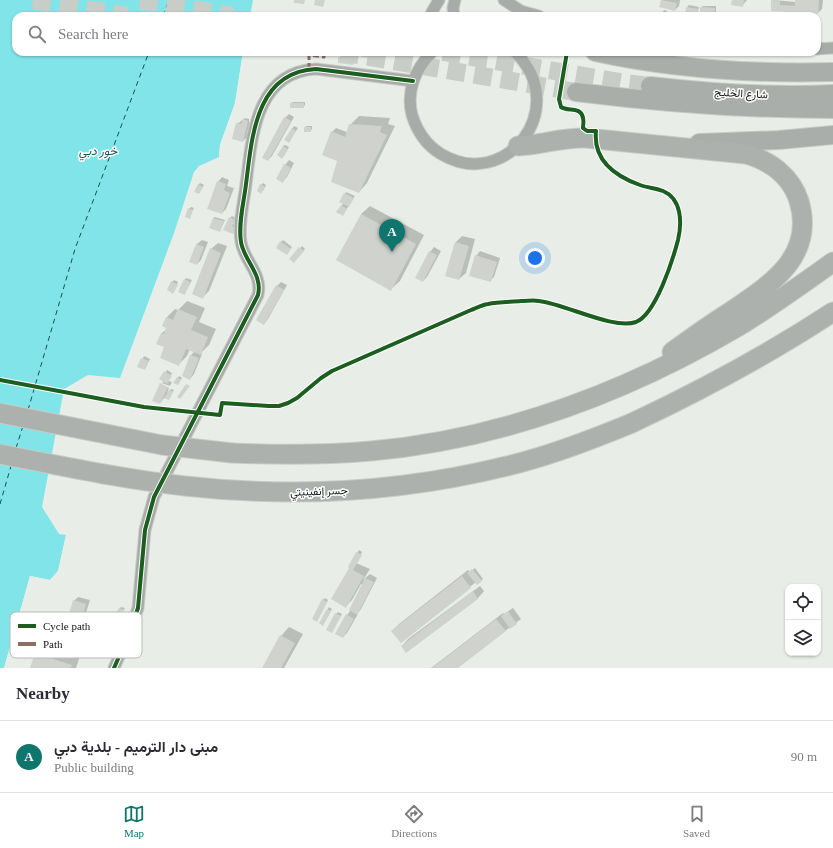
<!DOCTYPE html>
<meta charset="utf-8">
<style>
body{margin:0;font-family:"Times New Roman",Vazirmatn,serif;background:#f2f2f3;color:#2b2b33}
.controls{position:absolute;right:12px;bottom:12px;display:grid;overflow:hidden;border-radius:8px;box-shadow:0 1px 3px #0004}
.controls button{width:36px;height:36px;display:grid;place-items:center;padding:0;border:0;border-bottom:1px solid #e1e1e2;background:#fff;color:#2b2b33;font:20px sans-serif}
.you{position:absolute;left:535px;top:258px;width:14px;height:14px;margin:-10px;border:3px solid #fff;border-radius:50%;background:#1a73e8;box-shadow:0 0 0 6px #1a73e833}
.badge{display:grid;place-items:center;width:26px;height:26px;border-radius:50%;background:#0f766e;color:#fff;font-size:13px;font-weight:700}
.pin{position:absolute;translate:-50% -33px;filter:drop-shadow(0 1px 2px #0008)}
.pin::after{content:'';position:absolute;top:21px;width:14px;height:12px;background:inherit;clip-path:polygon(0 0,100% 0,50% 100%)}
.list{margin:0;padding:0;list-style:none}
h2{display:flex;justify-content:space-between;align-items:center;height:52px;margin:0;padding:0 16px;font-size:17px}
h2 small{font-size:13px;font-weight:400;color:#7c7c81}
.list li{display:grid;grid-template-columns:26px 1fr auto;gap:12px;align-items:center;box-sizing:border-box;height:72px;padding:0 16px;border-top:1px solid #e1e1e2}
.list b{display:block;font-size:15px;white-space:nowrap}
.list p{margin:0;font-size:13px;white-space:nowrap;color:#7c7c81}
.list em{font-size:13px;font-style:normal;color:#7c7c81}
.icon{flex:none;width:22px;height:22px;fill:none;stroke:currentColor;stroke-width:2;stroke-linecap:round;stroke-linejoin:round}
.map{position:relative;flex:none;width:833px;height:668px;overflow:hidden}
.search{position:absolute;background:#fff;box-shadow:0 1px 3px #0004;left:12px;right:12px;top:12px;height:44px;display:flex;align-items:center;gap:10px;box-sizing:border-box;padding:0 14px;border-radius:12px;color:#7c7c81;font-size:15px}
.sheet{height:124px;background:#fff}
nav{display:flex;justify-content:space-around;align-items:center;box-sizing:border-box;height:56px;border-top:1px solid #e1e1e2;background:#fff;font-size:11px;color:#7c7c81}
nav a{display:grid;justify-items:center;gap:2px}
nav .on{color:#0f766e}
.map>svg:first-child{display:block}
.water{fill:#81e4e8}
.pier{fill:#e8eee7}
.shadow{fill:#0003}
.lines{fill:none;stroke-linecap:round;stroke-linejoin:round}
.ferry{stroke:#175256;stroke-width:1;stroke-dasharray:5 4;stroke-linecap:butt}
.building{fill:#d0d3cd}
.primary-tunnel{stroke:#c8cec7;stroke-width:18;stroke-dasharray:18 9;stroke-linecap:butt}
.minor-casing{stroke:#c7cbc6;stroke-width:13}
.primary-casing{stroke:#c7cbc6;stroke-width:20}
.trunk-casing{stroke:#c7cbc6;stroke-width:21}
.minor{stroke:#a7aca9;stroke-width:11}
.primary{stroke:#aaaeab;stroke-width:18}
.trunk{stroke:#acb1ae;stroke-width:19}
.trunk-bridge-casing{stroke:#c7cbc6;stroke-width:21;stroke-linecap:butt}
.trunk-bridge{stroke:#acb1ae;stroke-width:19}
.quiet{stroke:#8d6e63;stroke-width:3;stroke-dasharray:6 3;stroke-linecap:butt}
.cycleway-casing{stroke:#fff;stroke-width:6}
.cycleway{stroke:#1b5e20;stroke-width:4}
.labels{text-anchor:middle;stroke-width:3;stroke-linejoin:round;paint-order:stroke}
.street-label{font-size:11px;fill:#131713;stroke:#fff}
.water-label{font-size:12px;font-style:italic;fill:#175256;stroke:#fff}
.key{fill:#fff;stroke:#b8b9b8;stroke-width:1}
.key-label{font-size:11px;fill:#131713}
</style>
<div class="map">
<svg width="833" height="668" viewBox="0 0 833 668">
<rect width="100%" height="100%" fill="#e8eee7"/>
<!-- water -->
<polygon class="water" points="0,0 253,0 250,16 16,16 16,52 243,52 235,103 220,145 219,157 199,166 194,172 174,233 120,378 88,375 64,389 42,507 59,534 66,535 58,571 50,580 30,576 4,668 0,668"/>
<!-- pier -->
<g class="pier">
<polygon points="243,52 245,52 237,103 222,145 221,158 219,157 220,145 235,103"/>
<polygon points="66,535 68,536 59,572 52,581 50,582 31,578 6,668 4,668 30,576 50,580 58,571"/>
</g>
<!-- shadow -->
<g class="shadow">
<polygon points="662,0 680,0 679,6 675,10 660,6"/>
<polygon points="733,0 747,0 742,6"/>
<polygon points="773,0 796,2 796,0 823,0 822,9 818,13 772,10"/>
<polygon points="689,5 699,7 698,12 697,14 687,7"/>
<polygon points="703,6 716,6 716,12 714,13 701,8"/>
<polygon points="664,10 667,11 666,16 661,16"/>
<polygon points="343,52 356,52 351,57 355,58 354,62 353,64 339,58 343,56"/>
<polygon points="362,52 382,52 377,58"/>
<polygon points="293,102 305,102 305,105 303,107 291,103"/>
<polygon points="289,114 294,117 272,156 268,160 285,118"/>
<polygon points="359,116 390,118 388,124 395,126 367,183 359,192 340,156 332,132 336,128 347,132 350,125"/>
<polygon points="245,118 249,119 249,122 251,123 247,137 243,141 237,124"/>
<polygon points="294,126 298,128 290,140 285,140"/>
<polygon points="307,126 312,126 312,129 310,131 305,127"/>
<polygon points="285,145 289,147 284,156 283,146"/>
<polygon points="289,160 294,163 287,177 283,181 285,165"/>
<polygon points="222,177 229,180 227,186 234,188 226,209 222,213 218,182"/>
<polygon points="200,183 204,185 199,193 198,185"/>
<polygon points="263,183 266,185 263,191 261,185"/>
<polygon points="346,192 355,196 344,213 341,206 344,203 345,194"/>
<polygon points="370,206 424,235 400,281 391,289 361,214"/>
<polygon points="191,207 194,208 189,217 189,209"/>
<polygon points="232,216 236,218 233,224 237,226 232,233 230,218"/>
<polygon points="215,217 225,220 220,231 213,218"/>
<polygon points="462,236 475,239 466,273 459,279 446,276 456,242"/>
<polygon points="202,240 208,242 201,260 197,264 191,261 197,244"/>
<polygon points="283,240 292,247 288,252 281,242"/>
<polygon points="218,243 227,246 209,291 202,298 211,249"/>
<polygon points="302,246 305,249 294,261 291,259"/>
<polygon points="434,247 441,251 427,277 423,281 417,278 430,252"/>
<polygon points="480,251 500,258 494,277 490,281 476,256"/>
<polygon points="186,278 192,280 185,293 185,279"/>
<polygon points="174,280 178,282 173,292 172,282"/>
<polygon points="281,282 287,285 268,319 264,324 277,286"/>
<polygon points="187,301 205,308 199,322 216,329 209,345 201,353 202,354 194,374 190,379 183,376 191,355 195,351 190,349 187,356 178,365 165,346 158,343 162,333 168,328 166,318 175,309 178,310"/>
<polygon points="144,356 150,359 145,369 139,367"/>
<polygon points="167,370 172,373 168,381 172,382 170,386 162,383 164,381 161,379"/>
<polygon points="179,376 182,378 179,382 178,378"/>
<polygon points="162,383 162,385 169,388 167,393 171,389 174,390 170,397 165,397 160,403 154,400"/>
<polygon points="359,550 362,552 356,563 370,569 363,580 370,574 377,578 361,609 357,614 358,614 347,633 343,637 347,615 351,610 363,585 361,584 352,600 346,606 351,568 349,567"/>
<polygon points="475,568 483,579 481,581 476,582 401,641 392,631 399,624 468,570 470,572"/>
<polygon points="480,586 484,591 478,598 406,652 402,646 408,639"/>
<polygon points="78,597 90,600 84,619 80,623 74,601"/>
<polygon points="325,598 328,600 318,619 323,600"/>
<polygon points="121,607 125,608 120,616 120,608"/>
<polygon points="329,607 332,609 323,625 320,623"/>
<polygon points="513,608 521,619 456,668 431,668 503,613 504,614"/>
<polygon points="338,612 342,614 332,632 336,614"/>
<polygon points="289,627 303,634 284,668 263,668 281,636"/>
<polygon points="44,645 80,656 76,668 31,668 35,653"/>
</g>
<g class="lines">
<!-- ferry -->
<g class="ferry">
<polyline points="163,16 169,0"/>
<polyline points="28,410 75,249 149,52"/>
<polyline points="16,448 23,426"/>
<polyline points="0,504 11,466"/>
</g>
</g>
<!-- building -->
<g class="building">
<polygon points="294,0 305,0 304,4 294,3"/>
<polygon points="315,0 325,0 323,7 314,5"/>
<polygon points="661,0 677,3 675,11 659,7"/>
<polygon points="732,0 744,0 743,7 731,5"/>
<polygon points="771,0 780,1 780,5 795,6 795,0 819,0 818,14 771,11"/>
<polygon points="686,7 698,9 697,15 685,13"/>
<polygon points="700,7 715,8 715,14 700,14"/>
<polygon points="342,52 352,52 352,58 342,57"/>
<polygon points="361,52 378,52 378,59 361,57"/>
<polygon points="338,57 354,59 353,65 338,63"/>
<rect x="290" y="103" width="14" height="5"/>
<polygon points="284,117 291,121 268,161 262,158"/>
<polygon points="243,119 248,121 243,142 232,139 236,123 241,124"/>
<polygon points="349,124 382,126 380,132 387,135 359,193 331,182 337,161 322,155 331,131 345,137"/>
<rect x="304" y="127" width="7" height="5"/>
<polygon points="292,128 296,131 289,143 284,140"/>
<polygon points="283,146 288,149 282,159 277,155"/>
<polygon points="284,164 291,168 283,183 276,179"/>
<polygon points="217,181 226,184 224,190 230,193 222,214 207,209"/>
<polygon points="198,184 203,187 199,194 194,192"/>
<polygon points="260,184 265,187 261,194 257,191"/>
<polygon points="344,193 354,198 349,207 339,202"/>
<polygon points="341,205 347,209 343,216 336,212"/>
<polygon points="188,208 193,210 190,219 185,217"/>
<polygon points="361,214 416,244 391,291 336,260"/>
<polygon points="229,217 235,220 232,226 236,228 233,234 223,230"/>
<polygon points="213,218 224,221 220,232 209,228"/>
<polygon points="280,241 291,249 287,255 276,248"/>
<polygon points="455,242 469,246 459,280 445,276"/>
<polygon points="196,244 204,247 197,265 189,262"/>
<polygon points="299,247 304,251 294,263 289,259"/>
<polygon points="210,248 221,253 203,299 192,294"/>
<polygon points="429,251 437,255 423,282 415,278"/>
<polygon points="475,255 497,262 491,282 469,276"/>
<polygon points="184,279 190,282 185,295 178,292"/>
<polygon points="171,281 178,285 173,294 167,290"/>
<polygon points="276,285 284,290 264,325 256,320"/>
<polygon points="178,309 197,317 191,330 208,337 201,355 186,349 179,366 160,358 164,347 156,344 161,333 164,334 166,328 162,326 166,317 173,320"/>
<polygon points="190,355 199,358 190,380 182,376"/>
<polygon points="141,358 149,361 145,370 137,367"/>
<polygon points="164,371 172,376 167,384 159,379"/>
<polygon points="177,377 181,380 178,385 173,383"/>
<polygon points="160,383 168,387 160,404 152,401"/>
<polygon points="186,384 190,386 180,399 177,397"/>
<polygon points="169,390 173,392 169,400 164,398"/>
<polygon points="356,552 362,555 353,570 364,576 346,608 331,599 349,568 348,567"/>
<polygon points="472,569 482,581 477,585 467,573"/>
<polygon points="462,576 471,588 401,643 391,631"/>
<polygon points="365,578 374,582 357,615 349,610"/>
<polygon points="473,591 478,599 406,653 401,646"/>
<polygon points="322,599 327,602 317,622 312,619"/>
<polygon points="73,600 86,604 80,625 67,621"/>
<polygon points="119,608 124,610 120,617 115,614"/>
<polygon points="327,609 331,611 323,626 319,623"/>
<polygon points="508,611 517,624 510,629 501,616"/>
<polygon points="335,613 341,616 332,633 326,630"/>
<polygon points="346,614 354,619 343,638 335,634"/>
<polygon points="496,619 506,631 458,668 432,668"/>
<polygon points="280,635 295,643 281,668 262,668"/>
<polygon points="35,653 72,665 71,668 30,668"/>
</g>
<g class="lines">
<!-- primary-tunnel -->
<g class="primary-tunnel">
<polyline points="33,0 127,16"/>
<polyline points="140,0 233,16"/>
<polyline points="341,52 576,92"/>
<polyline points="443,52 626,83 650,86"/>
</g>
<defs>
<g id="minor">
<polyline points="504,0 521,11 539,16"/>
<polyline points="430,16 433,10 439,0"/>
<polyline points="454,16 453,8 455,0"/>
<polyline points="817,49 833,48"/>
<path d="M432 52C415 69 406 92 412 115 417 131 426 145 441 154 506 193 572 107 515 52"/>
<path d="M114 668 128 636 138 608 145 530 154 497 258 295C263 274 244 261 241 242 238 223 244 202 246 184 252 138 255 72 316 69L413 81"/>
</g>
<g id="primary">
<path d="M595 52C672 69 754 74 833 72"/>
<path d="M650 86C711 93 772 97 833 94"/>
<path d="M576 92C663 103 746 109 833 109"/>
<polyline points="699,143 779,140 833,135"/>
</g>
<g id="trunk">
<path d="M518 146C541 145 563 137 586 138L746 154C770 161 791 176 799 201 816 258 768 286 727 314 708 326 690 339 672 352"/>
<path d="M632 423C702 390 769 354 833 312"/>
<path d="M232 453C279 455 325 455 371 451 502 439 627 392 739 326 772 306 802 284 833 262"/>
</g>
</defs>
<!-- minor casing -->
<use href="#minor" class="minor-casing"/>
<!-- primary casing -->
<use href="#primary" class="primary-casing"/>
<!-- trunk casing -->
<use href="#trunk" class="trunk-casing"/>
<!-- minor -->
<use href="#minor" class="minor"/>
<!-- primary -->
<use href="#primary" class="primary"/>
<!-- trunk -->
<use href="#trunk" class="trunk"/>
<defs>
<g id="trunk-bridge">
<polyline points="0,413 162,445 232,453"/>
<path d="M0 454C61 466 123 479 185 486 292 498 402 492 507 466 550 456 591 440 632 423"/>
</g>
</defs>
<!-- trunk-bridge casing -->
<use href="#trunk-bridge" class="trunk-bridge-casing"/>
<!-- trunk-bridge -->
<use href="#trunk-bridge" class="trunk-bridge"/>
<!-- quiet -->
<polyline class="quiet" points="309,69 309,55 324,57 325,52"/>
<defs>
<g id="cycleway">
<path d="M0 380 144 407 220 415 222 403 269 406H279L288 403 297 398 321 378 332 371 471 310C476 308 482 305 488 304 498 302 510 302 521 301 527 301 534 300 539 301 565 304 614 330 636 322 656 314 673 259 678 240 682 223 682 199 663 191 656 188 648 188 640 185 615 176 593 160 596 131H587L583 128C583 125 584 122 583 118 581 106 568 112 561 107L559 99 567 52"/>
<path d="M114 668 128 636 138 608 145 530 154 497 258 295C263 274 244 261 241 242 238 223 244 202 246 184 252 138 255 72 316 69L413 81"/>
</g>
</defs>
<!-- cycleway casing -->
<use href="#cycleway" class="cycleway-casing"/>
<!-- cycleway -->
<use href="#cycleway" class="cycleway"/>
</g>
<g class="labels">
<!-- street labels -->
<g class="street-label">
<text transform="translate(741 93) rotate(3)" y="4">شارع الخليج</text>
<text transform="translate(319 491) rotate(-2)" y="4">جسر إنفينيتي</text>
</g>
<!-- water labels -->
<g class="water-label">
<text x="98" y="155">خور دبي</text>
</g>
</g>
<!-- legend -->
<rect x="10" y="612" width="132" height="46" rx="6" class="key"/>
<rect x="18" y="624" width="18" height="4" fill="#1b5e20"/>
<rect x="18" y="642" width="18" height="4" fill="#8d6e63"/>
<g class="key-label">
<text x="43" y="630">Cycle path</text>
<text x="43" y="648">Path</text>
</g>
</svg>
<div class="controls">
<button><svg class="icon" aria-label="locate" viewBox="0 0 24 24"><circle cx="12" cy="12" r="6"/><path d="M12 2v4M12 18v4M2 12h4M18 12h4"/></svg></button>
<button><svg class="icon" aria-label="layers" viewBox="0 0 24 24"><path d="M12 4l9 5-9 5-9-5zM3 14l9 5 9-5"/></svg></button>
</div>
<div class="you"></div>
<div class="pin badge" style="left:392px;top:252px">A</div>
<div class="search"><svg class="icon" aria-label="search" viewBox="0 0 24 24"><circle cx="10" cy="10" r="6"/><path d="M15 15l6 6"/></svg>Search here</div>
</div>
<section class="sheet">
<h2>Nearby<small></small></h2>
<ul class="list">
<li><span class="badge">A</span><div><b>مبنى دار الترميم - بلدية دبي</b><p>Public building</p></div><em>90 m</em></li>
</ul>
</section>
<nav>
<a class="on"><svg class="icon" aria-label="map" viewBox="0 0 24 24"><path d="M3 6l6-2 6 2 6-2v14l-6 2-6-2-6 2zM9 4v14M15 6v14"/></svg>Map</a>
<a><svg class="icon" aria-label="directions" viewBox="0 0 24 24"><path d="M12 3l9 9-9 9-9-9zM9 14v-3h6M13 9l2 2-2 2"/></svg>Directions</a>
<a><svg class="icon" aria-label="saved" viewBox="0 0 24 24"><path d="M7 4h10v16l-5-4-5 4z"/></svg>Saved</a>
</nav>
